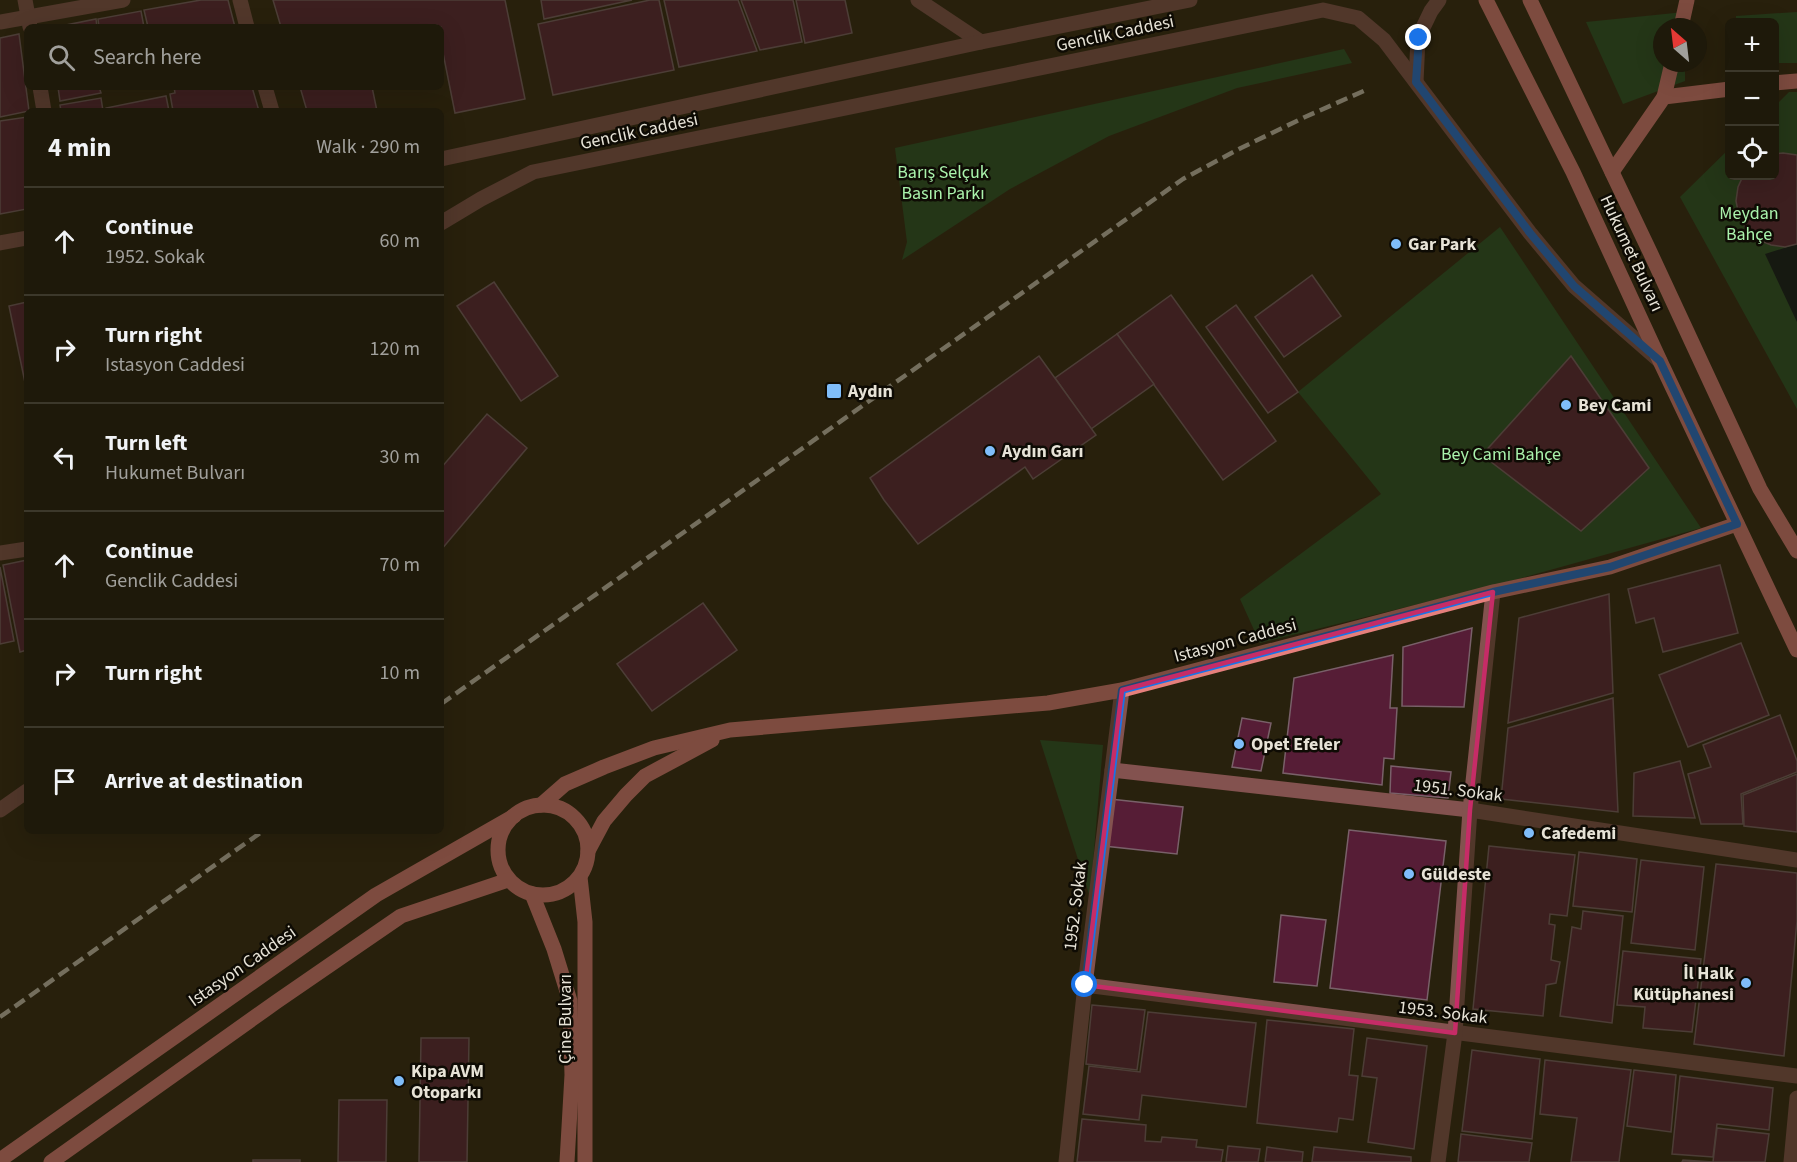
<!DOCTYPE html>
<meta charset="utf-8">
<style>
body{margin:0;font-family:"Source Sans 3",sans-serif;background:#262213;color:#f1f3f6}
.controls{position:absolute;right:18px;top:18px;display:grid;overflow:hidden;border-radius:9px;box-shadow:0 6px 24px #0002}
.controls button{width:54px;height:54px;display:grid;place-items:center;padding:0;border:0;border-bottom:2px solid #3c382b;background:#1e190a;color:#f1f3f6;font:30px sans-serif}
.compass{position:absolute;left:1653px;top:18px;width:54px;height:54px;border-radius:50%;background:#1e190a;box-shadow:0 6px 24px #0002;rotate:332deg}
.stop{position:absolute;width:18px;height:18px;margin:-14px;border:4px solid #1a73e8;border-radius:50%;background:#fff}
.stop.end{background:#1a73e8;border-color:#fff;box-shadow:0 2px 6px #0008}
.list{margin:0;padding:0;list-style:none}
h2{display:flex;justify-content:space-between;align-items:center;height:78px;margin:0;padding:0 24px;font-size:26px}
h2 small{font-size:20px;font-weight:400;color:#a1a09c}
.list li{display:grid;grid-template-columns:39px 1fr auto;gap:18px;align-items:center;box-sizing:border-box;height:108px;padding:0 24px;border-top:2px solid #3c382b}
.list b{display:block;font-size:22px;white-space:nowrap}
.list p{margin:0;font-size:20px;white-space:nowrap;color:#a1a09c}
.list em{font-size:20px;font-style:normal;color:#a1a09c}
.icon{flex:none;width:33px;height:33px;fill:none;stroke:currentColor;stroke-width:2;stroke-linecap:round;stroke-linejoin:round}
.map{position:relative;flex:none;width:1797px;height:1162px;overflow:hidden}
.search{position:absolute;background:#1e190a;box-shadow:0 6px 24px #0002;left:24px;top:24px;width:420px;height:66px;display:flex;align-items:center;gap:15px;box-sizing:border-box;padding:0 21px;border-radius:9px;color:#a1a09c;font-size:22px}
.panel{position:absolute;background:#1e190a;box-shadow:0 6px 24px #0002;left:24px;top:108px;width:420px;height:726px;border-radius:9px}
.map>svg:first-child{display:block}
.green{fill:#215025}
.water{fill:#001018}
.building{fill:#561d36;stroke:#796069;stroke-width:1.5}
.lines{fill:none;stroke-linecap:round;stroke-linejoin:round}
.minor{stroke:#83524f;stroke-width:15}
.major{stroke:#e57f7c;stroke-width:15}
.rail{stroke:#d0ccbf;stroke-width:4.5;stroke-dasharray:12 6;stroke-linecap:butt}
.route{stroke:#1a73e8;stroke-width:8}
.marked{fill:none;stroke:#c62c67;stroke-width:4.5;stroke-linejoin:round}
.poi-dot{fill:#7fbdfa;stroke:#0e0b04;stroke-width:2}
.labels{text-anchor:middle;stroke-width:5;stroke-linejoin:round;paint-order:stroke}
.street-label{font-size:18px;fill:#e7e3d7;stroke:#0e0b04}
.park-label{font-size:18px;fill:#aaf3ac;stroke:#0e0b04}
.poi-label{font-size:18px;font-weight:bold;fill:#e7e3d7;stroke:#0e0b04;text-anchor:start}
</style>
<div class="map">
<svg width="1797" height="1162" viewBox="0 0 1797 1162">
<rect width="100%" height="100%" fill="#28210d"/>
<!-- green -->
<g class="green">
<polygon points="1685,12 1685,27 1662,27 1662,63 1685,63 1685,81 1623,104 1586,22"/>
<polygon points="1797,12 1797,63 1775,63 1774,22 1736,22 1736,16"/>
<polygon points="1344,49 1352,63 1237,88 1109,136 1010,189 902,260 907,242 895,148"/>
<polygon points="1789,92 1797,92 1797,409 1680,197 1729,149 1730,176 1774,176 1775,106"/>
<polygon points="1500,227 1701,528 1496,585 1260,643 1240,599 1381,494 1298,392"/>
<polygon points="1040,740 1103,745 1090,897"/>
</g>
<!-- water -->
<polygon class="water" points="1797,244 1797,322 1765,254"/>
<!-- building -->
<g class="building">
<polygon points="201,0 228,0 235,27 148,27 144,10"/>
<polygon points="273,0 505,0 525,99 455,113 441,43 441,27 438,27 437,25 426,27 281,27"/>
<polygon points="541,0 632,0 544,19"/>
<polygon points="650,0 659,0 674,70 553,95 538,24"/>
<polygon points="664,0 738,0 757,51 679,67"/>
<polygon points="741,0 793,0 802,42 760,50"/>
<polygon points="796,0 845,0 852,33 805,43"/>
<polygon points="141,11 144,27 99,27 98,19"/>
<polygon points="96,19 97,27 56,27"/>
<polygon points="19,34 29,111 0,117 0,38"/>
<polygon points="58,87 99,87 101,93 60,101"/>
<polygon points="174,87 252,87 259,111 173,111 170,94 175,93"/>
<polygon points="300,87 372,87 377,111 307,111"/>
<polygon points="166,96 169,111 106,111 106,108"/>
<polygon points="101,98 103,111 61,111 60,105"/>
<polygon points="27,117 27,209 0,214 0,121"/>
<polygon points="1783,153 1797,155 1797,244 1785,247 1771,245 1757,239 1746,229 1739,216 1736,201 1738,187 1743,176 1774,176 1774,154"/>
<polygon points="1312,275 1341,316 1284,357 1255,317"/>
<polygon points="494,282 558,376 521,401 457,306"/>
<polygon points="1171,295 1276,441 1223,480 1117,334"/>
<polygon points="27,302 27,392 9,306"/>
<polygon points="1236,305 1298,392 1268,413 1206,327"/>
<polygon points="1117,334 1154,384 1091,429 1055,378"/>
<polygon points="1039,356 1096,435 1033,479 1025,467 918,544 884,500 870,478"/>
<polygon points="1571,356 1649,468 1581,531 1482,455"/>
<polygon points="487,414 527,448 441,550 441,468"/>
<polygon points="27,560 27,650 20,652 3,565"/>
<polygon points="1720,565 1738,633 1663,652 1654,618 1636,623 1628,589"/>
<polygon points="0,567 14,641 0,644"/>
<polygon points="1609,594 1613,693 1508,723 1519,618"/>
<polygon points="703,603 737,650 652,711 617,664"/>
<polygon points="1472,628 1464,707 1402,706 1403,647"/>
<polygon points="1741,643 1769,715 1688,747 1659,675"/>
<polygon points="1393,655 1390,708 1397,708 1394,759 1384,758 1382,785 1283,773 1294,678"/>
<polygon points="1613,698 1618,812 1501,799 1508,728"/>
<polygon points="1780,715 1797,761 1797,772 1741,794 1743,824 1701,824 1688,774 1711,767 1703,745"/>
<polygon points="1242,718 1271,723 1261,771 1232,767"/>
<polygon points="1680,761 1695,818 1633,816 1634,773"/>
<polygon points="1391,766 1451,772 1448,798 1390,793"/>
<polygon points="1797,774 1797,832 1744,826 1743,795"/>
<polygon points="1110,799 1183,807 1177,854 1104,846"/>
<polygon points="1349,830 1446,841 1427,1000 1330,988"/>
<polygon points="1489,846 1575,855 1567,916 1550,914 1549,924 1555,925 1551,960 1560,962 1556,983 1546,985 1543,1016 1473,1009"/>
<polygon points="1579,852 1637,859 1632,912 1573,906"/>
<polygon points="1641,860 1704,867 1695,950 1631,943"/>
<polygon points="1716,864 1797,873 1797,921 1784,1056 1694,1044"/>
<polygon points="1583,911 1623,916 1612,1023 1560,1016 1572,927 1581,929"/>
<polygon points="1281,915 1326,920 1317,986 1274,982"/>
<polygon points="1623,951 1701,959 1692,1032 1643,1028 1645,1007 1617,1005"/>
<polygon points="1092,1005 1145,1010 1137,1070 1086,1064"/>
<polygon points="1148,1012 1256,1023 1246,1107 1142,1095 1139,1120 1083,1114 1089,1066 1140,1072"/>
<polygon points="1267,1020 1354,1029 1349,1075 1358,1076 1353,1120 1339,1118 1337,1132 1257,1123"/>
<polygon points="421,1038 469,1038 467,1162 419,1162"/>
<polygon points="1367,1038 1427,1046 1414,1149 1368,1142 1377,1078 1362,1076"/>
<polygon points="1472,1050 1540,1059 1532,1139 1462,1131"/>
<polygon points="1545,1060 1631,1070 1619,1162 1571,1162 1577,1118 1540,1114"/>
<polygon points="1634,1070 1676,1075 1671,1132 1627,1126"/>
<polygon points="1680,1076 1773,1088 1769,1130 1717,1124 1713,1157 1672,1154"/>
<polygon points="339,1100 387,1100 386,1162 338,1162"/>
<polygon points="1082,1119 1146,1125 1145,1141 1161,1142 1162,1137 1197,1140 1196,1147 1223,1150 1221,1162 1077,1162"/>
<polygon points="1717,1128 1769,1134 1765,1162 1682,1162 1683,1160 1713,1162"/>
<polygon points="1461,1134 1532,1143 1529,1162 1458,1162"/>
<polygon points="1228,1146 1260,1149 1258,1162 1226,1162"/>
<polygon points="1267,1147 1303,1152 1302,1162 1265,1162"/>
<polygon points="1314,1147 1411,1157 1411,1162 1312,1162"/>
<rect x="253" y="1160" width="47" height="2"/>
</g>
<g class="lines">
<!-- minor -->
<g class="minor">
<polyline points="25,0 30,27"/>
<polyline points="240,0 247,27"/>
<polyline points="918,0 981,42"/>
<polyline points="0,22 123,0"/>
<polyline points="1416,82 1418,38 1431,11 1439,0"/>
<polyline points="40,87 44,111"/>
<polyline points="265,87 272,111"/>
<polyline points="441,159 981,42 1190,0"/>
<polyline points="441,223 481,199 533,172 1323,10 1358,18 1384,40 1530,233 1574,286 1660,361"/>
<polyline points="0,243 27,238"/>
<polyline points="0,553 27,549"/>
<polyline points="1112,770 1470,810 1797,860"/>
<polyline points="0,810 27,791"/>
<polyline points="1085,985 1797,1076"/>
<polyline points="1066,1162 1085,985 1122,690"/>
<polyline points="1438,1162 1455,1033 1470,810 1493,592"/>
<polyline points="1791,1162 1797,1098"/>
</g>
<!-- major -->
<g class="major">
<polyline points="1486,0 1573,172 1660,361 1797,650"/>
<polyline points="1530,0 1650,252 1760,489 1797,551"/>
<polyline points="1681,27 1687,0"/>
<polyline points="1774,83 1797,81"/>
<polyline points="1664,97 1672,63"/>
<polyline points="1612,172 1664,97 1730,89"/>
<circle cx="543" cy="850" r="45"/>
<polyline points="541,805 565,784 604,767 654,748 730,730 1048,703 1122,690 1493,592 1610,567 1737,524"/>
<polyline points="588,851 604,821 626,795 645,776 712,740"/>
<polyline points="580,877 585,922 585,1162"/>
<polyline points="532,894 554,949 570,1001 572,1075 567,1162"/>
<polyline points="0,1160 376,895 514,816"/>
<polyline points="51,1162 276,1002 401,916 508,880"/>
</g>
<!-- rail -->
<g class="rail">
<polyline points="441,704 1183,179 1241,148 1305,117 1366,90"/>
<polyline points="0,1017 263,831"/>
</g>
</g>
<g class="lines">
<!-- route -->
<polyline class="route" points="1085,985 1122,690 1493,592 1610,567 1737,524 1660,361 1574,286 1530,233 1416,82 1419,38"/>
</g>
<!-- marked area -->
<path d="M0 0H1797V1162H0ZM1493 592 1470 810 1455 1033 1085 985 1122 690Z" fill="#28210d" fill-opacity=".55" fill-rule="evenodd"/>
<path class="marked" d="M1493 592 1470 810 1455 1033 1085 985 1122 690Z"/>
<!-- markers -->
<g class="poi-dot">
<circle cx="1396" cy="244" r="6"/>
<rect x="826" y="383" width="16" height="16" rx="3"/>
<circle cx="1566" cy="405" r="6"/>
<circle cx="990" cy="451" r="6"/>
<circle cx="1239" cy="744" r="6"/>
<circle cx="1529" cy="833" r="6"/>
<circle cx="1409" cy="874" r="6"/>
<circle cx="1746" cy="983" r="6"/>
<circle cx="399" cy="1081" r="6"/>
</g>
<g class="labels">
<!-- street labels -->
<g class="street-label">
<text transform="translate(1115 33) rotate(-12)" y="6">Genclik Caddesi</text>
<text transform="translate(639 131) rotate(-12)" y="6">Genclik Caddesi</text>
<text transform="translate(1632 253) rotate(65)" y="6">Hukumet Bulvarı</text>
<text transform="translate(1235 640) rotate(-15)" y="6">Istasyon Caddesi</text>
<text transform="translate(1458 790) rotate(7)" y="6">1951. Sokak</text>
<text transform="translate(1075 906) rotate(-83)" y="6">1952. Sokak</text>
<text transform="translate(242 966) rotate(-35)" y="6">Istasyon Caddesi</text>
<text transform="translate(1443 1012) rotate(7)" y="6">1953. Sokak</text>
<text transform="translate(565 1019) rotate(-90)" y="6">Çine Bulvarı</text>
</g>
<!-- park labels -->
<g class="park-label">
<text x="943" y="178">Barış Selçuk<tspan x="943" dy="21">Basın Parkı</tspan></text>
<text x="1749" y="219">Meydan<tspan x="1749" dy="21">Bahçe</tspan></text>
<text x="1501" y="460">Bey Cami Bahçe</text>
</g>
<!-- poi labels -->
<g class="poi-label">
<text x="1408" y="250">Gar Park</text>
<text x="848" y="397">Aydın</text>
<text x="1578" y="411">Bey Cami</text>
<text x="1002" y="457">Aydın Garı</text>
<text x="1251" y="750">Opet Efeler</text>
<text x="1541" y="839">Cafedemi</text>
<text x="1421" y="880">Güldeste</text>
<text x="1734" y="979" text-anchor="end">İl Halk<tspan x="1734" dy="21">Kütüphanesi</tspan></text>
<text x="411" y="1077">Kipa AVM<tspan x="411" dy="21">Otoparkı</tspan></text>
</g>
</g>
</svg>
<div class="controls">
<button>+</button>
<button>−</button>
<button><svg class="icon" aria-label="locate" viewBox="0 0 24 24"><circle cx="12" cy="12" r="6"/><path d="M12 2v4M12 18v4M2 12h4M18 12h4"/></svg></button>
</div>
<svg class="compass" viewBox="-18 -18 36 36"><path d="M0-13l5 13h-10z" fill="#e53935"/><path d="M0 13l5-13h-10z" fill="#a1a09c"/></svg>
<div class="stop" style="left:1085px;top:985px"></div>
<div class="stop end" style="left:1419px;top:38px"></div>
<div class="search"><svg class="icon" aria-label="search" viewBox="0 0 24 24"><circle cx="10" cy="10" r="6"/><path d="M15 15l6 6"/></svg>Search here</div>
<section class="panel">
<h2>4 min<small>Walk · 290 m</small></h2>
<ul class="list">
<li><svg class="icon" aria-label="ahead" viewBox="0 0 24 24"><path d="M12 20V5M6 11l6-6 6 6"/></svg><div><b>Continue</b><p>1952. Sokak</p></div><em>60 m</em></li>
<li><svg class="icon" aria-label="right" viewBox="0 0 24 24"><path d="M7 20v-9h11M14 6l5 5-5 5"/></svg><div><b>Turn right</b><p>Istasyon Caddesi</p></div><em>120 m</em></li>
<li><svg class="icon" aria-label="left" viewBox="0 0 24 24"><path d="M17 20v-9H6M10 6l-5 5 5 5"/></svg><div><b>Turn left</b><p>Hukumet Bulvarı</p></div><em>30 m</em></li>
<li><svg class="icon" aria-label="ahead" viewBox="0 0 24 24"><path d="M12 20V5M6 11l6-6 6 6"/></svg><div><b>Continue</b><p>Genclik Caddesi</p></div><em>70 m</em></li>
<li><svg class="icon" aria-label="right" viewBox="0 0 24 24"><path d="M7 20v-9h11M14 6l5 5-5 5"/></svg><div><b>Turn right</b></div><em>10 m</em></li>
<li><svg class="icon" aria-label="arrive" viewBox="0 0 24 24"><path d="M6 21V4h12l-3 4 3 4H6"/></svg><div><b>Arrive at destination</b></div></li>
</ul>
</section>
</div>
